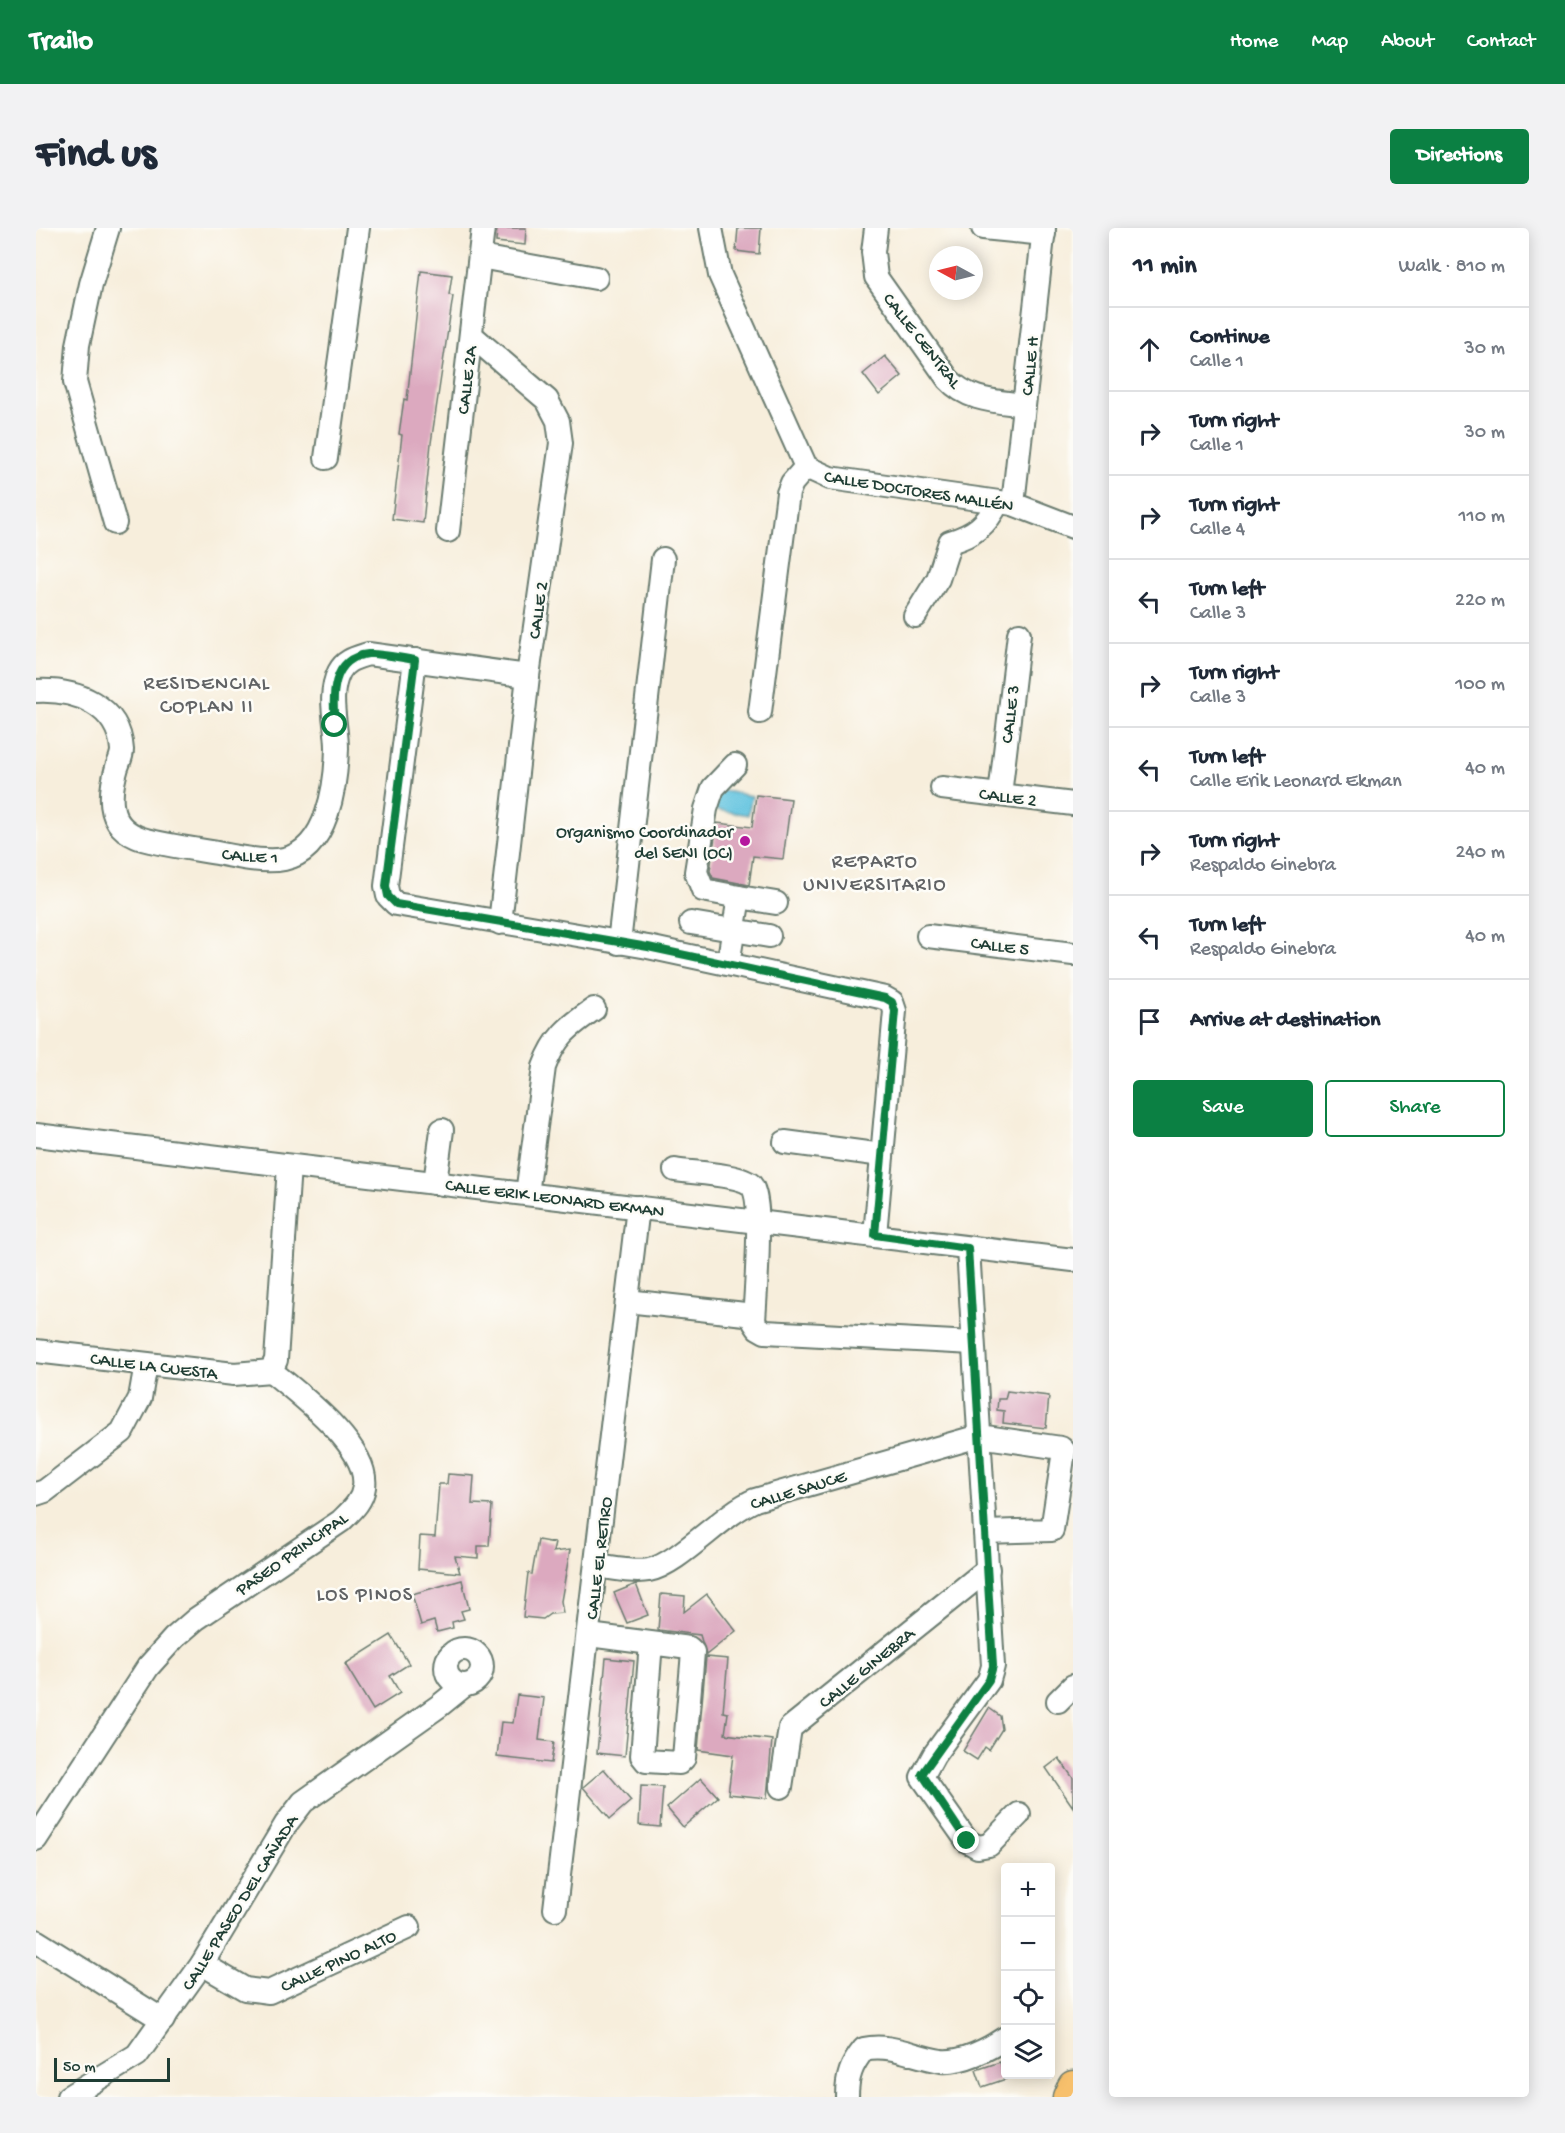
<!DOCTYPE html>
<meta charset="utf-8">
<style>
body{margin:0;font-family:"Gochi Hand",sans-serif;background:#f2f2f3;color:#1f2937}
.controls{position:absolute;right:18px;bottom:18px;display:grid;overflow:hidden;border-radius:6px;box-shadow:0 3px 15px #0003}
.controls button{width:54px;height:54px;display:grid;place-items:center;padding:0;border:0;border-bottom:2px solid #e0e1e3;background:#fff;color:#1f2937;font:30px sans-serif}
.compass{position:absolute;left:893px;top:18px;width:54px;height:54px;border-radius:50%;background:#fff;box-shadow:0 3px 15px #0003;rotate:277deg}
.scale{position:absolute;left:18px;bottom:15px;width:116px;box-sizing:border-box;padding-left:6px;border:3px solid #1f3d34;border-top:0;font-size:16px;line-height:21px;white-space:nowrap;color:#1f3d34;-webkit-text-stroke:4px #fdfcf7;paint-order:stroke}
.stop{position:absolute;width:18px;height:18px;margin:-14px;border:4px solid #0b8043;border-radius:50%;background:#fff}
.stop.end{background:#0b8043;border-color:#fff;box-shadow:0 2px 6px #0008}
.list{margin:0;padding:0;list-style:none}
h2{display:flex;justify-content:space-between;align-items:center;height:78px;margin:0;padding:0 24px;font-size:26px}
h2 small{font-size:20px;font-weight:400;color:#747a83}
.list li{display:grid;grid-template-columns:39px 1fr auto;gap:18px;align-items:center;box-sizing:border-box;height:84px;padding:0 24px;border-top:2px solid #e0e1e3}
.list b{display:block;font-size:22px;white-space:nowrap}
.list p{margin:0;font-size:20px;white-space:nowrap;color:#747a83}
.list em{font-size:20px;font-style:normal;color:#747a83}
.actions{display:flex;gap:12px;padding:18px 24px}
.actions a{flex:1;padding:14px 0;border:2px solid #0b8043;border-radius:6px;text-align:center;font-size:21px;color:#0b8043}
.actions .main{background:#0b8043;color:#fff}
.icon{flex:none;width:33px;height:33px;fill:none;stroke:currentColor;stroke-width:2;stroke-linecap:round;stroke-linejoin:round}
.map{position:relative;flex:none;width:1037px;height:1869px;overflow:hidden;border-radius:6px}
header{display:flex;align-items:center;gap:36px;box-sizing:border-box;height:84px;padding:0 30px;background:#0b8043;color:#fff}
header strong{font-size:28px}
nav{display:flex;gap:33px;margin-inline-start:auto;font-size:21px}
.intro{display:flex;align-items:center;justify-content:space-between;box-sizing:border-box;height:144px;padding:0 36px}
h1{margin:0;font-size:42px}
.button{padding:15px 27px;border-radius:6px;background:#0b8043;color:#fff;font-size:21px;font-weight:700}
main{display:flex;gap:36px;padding:0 36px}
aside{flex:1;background:#fff;border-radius:6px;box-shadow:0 3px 15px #0003}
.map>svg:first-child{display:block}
.water{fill:#61c3df;stroke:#40808a;stroke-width:1.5}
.building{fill:#dca9bf}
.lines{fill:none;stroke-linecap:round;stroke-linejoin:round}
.minor-casing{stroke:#6b7b6f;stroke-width:26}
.major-casing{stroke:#6b7b6f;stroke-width:33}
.minor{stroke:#fff;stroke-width:22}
.major{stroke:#f7c06c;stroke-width:30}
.route{stroke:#0b8043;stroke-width:8}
.poi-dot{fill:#b5179e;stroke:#fdfcf7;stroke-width:2}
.labels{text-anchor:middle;stroke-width:5;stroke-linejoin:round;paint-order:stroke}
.street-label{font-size:18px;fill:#1f3d34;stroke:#fdfcf7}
.poi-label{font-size:18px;fill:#1f3d34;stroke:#fdfcf7;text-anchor:end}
.neighbourhood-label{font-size:20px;letter-spacing:1.5px;fill:#616365;stroke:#fdfcf7}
</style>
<header>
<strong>Trailo</strong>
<nav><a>Home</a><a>Map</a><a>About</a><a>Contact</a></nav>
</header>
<div class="intro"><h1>Find us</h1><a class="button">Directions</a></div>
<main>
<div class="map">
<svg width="1037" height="1869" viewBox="0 0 1037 1869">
<rect width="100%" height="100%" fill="#fdfcf7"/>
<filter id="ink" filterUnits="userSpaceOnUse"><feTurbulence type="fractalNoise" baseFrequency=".0167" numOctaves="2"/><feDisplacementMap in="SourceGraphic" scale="12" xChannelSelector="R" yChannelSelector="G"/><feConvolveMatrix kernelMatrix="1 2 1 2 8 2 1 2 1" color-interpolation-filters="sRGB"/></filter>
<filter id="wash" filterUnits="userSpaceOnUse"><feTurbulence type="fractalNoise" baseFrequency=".008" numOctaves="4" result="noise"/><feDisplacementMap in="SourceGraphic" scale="24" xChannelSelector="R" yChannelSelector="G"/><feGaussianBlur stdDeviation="1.35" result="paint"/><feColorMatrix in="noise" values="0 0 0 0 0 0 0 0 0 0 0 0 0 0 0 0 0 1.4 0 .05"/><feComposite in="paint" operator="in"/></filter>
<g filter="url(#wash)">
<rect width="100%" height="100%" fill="#f7eedc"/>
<!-- water -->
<polygon class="water" points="678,561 716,568 712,587 675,581"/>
<g id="blocks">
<!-- building -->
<g class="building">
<polygon points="461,0 490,0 489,17 460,14"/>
<polygon points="702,0 725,0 723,26 700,23"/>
<polygon points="385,43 416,47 413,67 417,68 395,215 387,295 356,291 366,207 363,206 368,171 371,172"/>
<polygon points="849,128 866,148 843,167 827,146"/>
<polygon points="720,567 755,571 747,631 717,628 713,657 677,650 674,643 681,595 716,599"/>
<polygon points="971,1163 1013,1168 1010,1200 967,1195 968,1183 961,1182 962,1171 969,1171"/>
<polygon points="412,1246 438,1248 436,1276 456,1277 453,1318 442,1318 442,1330 419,1328 424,1345 382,1341 384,1308 399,1309 403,1256 411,1256"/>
<polygon points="502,1312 519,1315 517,1324 534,1322 525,1373 527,1385 514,1386 507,1391 487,1389 492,1345 496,1346"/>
<polygon points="426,1352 433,1381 425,1383 428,1391 416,1394 417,1400 401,1404 398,1393 385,1397 376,1366"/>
<polygon points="600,1356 612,1387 591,1395 578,1365"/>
<polygon points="625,1366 649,1368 648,1384 671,1366 700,1403 670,1427 664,1407 622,1402"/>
<polygon points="355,1407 373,1436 354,1448 364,1465 337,1482 309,1436"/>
<polygon points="670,1429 692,1431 687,1484 692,1485 689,1506 736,1512 731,1570 692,1566 697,1527 662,1522"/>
<polygon points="570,1430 598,1433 589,1528 561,1525"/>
<polygon points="481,1467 508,1470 503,1512 518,1514 515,1535 461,1529 465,1494 477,1495"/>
<polygon points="953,1480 964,1488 966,1501 953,1522 949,1519 941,1532 927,1523"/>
<polygon points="1023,1530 1037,1550 1037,1579 1010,1540"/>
<polygon points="568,1541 595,1573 574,1591 547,1559"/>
<polygon points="665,1550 682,1569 647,1599 631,1580"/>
<polygon points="605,1558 627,1559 624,1599 603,1597"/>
<polygon points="964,1834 970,1851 946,1859 940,1842"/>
</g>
</g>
</g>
<g filter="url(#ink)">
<use href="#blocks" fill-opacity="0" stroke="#6b7b6f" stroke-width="1.5"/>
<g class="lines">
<defs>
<g id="minor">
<polyline points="72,0 55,56 42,117 39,154 79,295"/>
<polyline points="675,0 684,47 770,239 794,250 977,276 1037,299"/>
<path d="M840 0 837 24 840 49 912 151C932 173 960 173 988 177"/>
<polyline points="947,0 1008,6"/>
<polyline points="444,29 560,50"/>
<polyline points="435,107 511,172 522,193 525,215 492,448 464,695"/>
<polyline points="290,230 322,0"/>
<polyline points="977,276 1008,0"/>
<polyline points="412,303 447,0"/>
<path d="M879 388 902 351 914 314C938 307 951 297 962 274"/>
<polyline points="379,432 350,658 352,668 360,676 612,719 849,770 856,774 859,783 839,1007"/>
<path d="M0 463C40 461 83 477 86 522 86 528 83 534 81 539 73 566 70 596 101 609 118 616 160 621 181 625 200 629 229 635 248 631 292 622 300 557 301 520 301 496 291 468 303 444 309 432 320 430 332 426L492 448"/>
<polyline points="724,484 752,265 756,255 770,239"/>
<polyline points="906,560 1037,576"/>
<polyline points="964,567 983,406"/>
<polyline points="703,669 740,675"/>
<polyline points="655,695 733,708"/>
<polyline points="892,708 1037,726"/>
<polyline points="583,715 627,331"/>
<polyline points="692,736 703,669 667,662 660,644 670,581 677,560 699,537"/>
<polyline points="0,907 1037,1032"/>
<polyline points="749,914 846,927"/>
<path d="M639 942C655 945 704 946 715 957 728 971 719 1071 718 1094L722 1100 729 1104 937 1115"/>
<polyline points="399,955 406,902"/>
<path d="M491 966 508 839C519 809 532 799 558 781"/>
<polyline points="932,1020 957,1438 953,1452 898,1527 886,1549 931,1613 942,1619 953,1617 983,1586"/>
<polyline points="591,1073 718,1087"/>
<polyline points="0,1123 198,1146 235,1143"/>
<polyline points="0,1266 9,1263 86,1204 104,1170 110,1136"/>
<path d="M561 1338C577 1340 597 1345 613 1342 643 1336 686 1286 719 1272L943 1208 1025 1220 1028 1223 1016 1302 949 1304"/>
<polyline points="553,1407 653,1420 657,1424 648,1530 643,1535 610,1533 606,1528 615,1415"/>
<circle cx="428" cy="1439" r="18"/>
<polyline points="1022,1473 1037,1458"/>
<polyline points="745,1559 754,1500 952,1341"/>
<path d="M0 1611 112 1439 138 1410 160 1391 305 1293C315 1283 326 1274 328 1259 334 1219 263 1166 235 1143L240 1132 253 938"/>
<polyline points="519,1681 602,979"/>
<polyline points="0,1713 127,1792"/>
<polyline points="166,1736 209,1761 233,1764 373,1699"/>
<polyline points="32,1869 101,1827 166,1736 250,1596 267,1574 403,1478 429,1457"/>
<path d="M811 1869C811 1849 815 1837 828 1821 855 1815 878 1829 905 1833 926 1835 953 1821 969 1810"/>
</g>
<polyline id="major" points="1032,1869 1037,1858"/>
</defs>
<!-- minor casing -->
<use href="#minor" class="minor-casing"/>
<!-- major casing -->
<use href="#major" class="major-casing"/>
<!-- minor -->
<use href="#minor" class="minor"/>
<!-- major -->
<use href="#major" class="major"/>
</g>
</g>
<g class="lines" filter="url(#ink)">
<!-- route -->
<path class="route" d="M299 497C296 469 295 430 332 426 346 425 364 430 379 432L350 658 352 668 360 676 612 719 849 770 856 774 859 783 839 1007 932 1020 957 1438 953 1452 886 1546 931 1613"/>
</g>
<!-- markers -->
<circle class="poi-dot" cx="709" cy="613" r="6"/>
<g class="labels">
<!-- street labels -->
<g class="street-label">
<text transform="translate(887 112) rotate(52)" y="6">CALLE CENTRAL</text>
<text transform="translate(993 138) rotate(-84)" y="6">CALLE H</text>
<text transform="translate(430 152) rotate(-83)" y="6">CALLE 2A</text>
<text transform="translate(883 262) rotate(9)" y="6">CALLE DOCTORES MALLÉN</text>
<text transform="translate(501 382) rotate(-82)" y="6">CALLE 2</text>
<text transform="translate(973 486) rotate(-83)" y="6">CALLE 3</text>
<text transform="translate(972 568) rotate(7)" y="6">CALLE 2</text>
<text transform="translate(214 627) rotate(4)" y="6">CALLE 1</text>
<text transform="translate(964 717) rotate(7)" y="6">CALLE 5</text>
<text transform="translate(519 969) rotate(7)" y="6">CALLE ERIK LEONARD EKMAN</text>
<text transform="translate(118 1137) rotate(7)" y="6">CALLE LA CUESTA</text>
<text transform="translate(762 1261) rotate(-17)" y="6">CALLE SAUCE</text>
<text transform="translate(255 1325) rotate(-35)" y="6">PASEO PRINCIPAL</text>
<text transform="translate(562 1330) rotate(-83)" y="6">CALLE EL RETIRO</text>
<text transform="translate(830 1439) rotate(-39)" y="6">CALLE GINEBRA</text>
<text transform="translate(203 1674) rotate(-58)" y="6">CALLE PASEO DEL CAÑADA</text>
<text transform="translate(302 1732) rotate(-25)" y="6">CALLE PINO ALTO</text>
</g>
<!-- poi labels -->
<g class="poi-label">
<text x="697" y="609">Organismo Coordinador<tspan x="697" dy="21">del SENI (OC)</tspan></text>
</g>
<!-- neighbourhood labels -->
<g class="neighbourhood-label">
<text x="171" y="461">RESIDENCIAL<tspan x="171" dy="23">COPLAN II</tspan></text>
<text x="839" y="639">REPARTO<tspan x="839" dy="23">UNIVERSITARIO</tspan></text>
<text x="329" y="1372">LOS PINOS</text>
</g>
</g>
</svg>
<div class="controls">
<button>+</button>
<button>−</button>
<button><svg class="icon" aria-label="locate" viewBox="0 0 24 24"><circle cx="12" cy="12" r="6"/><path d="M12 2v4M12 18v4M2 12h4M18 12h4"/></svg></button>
<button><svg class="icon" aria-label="layers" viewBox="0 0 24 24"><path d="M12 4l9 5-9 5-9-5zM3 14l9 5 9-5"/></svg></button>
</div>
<svg class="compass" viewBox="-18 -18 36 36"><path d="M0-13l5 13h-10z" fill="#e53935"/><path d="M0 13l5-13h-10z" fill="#747a83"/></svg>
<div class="scale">50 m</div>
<div class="stop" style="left:299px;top:497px"></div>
<div class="stop end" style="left:931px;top:1613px"></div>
</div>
<aside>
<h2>11 min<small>Walk · 810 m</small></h2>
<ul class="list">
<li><svg class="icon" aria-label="ahead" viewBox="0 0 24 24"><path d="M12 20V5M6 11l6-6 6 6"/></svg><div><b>Continue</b><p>Calle 1</p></div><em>30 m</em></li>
<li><svg class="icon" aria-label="right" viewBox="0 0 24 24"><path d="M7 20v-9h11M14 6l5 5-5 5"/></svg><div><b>Turn right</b><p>Calle 1</p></div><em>30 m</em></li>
<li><svg class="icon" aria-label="right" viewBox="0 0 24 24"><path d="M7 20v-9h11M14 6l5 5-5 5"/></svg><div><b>Turn right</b><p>Calle 4</p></div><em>110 m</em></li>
<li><svg class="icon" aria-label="left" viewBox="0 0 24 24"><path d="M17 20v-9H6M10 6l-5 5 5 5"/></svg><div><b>Turn left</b><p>Calle 3</p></div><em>220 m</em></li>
<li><svg class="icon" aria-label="right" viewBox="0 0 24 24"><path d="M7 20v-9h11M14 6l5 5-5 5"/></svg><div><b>Turn right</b><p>Calle 3</p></div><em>100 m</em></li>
<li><svg class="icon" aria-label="left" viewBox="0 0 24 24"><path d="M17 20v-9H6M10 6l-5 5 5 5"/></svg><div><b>Turn left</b><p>Calle Erik Leonard Ekman</p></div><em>40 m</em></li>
<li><svg class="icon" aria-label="right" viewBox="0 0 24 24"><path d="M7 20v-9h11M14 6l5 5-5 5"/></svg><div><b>Turn right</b><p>Respaldo Ginebra</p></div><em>240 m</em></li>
<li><svg class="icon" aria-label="left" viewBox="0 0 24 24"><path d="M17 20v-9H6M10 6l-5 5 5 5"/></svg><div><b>Turn left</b><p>Respaldo Ginebra</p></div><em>40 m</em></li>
<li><svg class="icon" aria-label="arrive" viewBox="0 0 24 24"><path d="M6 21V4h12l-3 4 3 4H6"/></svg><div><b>Arrive at destination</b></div></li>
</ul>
<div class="actions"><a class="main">Save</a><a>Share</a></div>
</aside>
</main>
